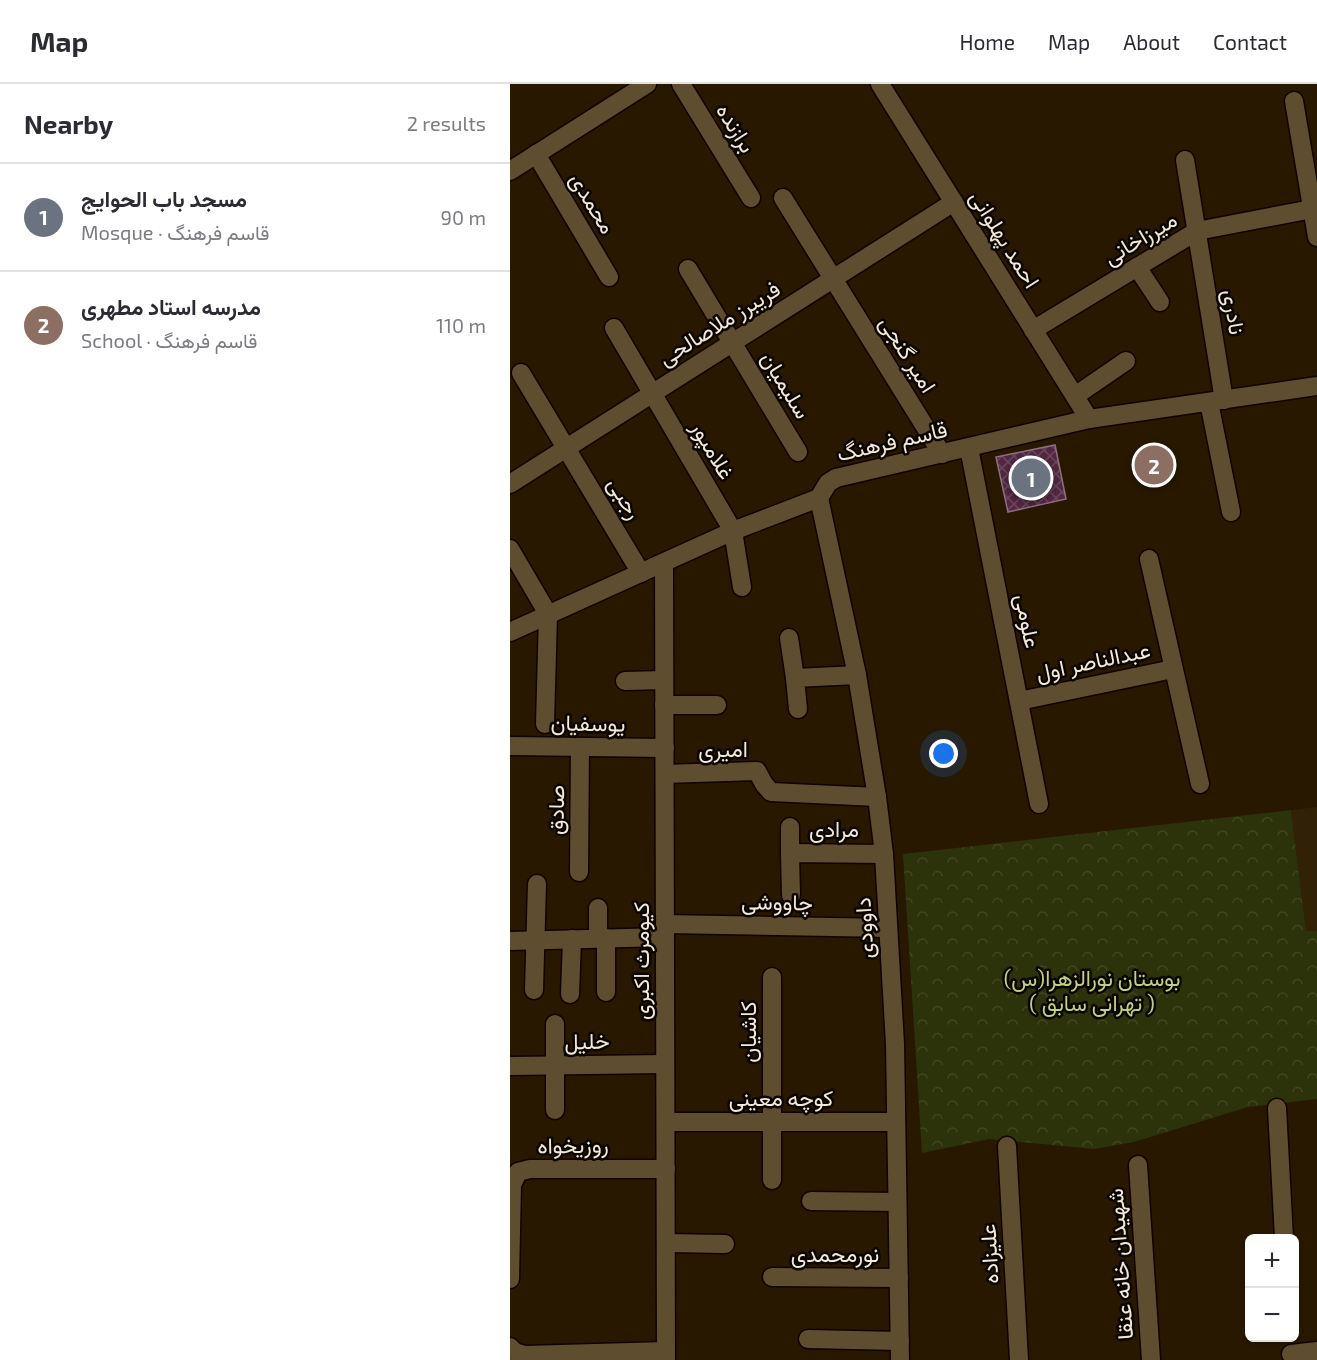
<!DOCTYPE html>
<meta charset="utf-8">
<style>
body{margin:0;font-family:"Exo 2",Vazirmatn,sans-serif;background:#f7f7f7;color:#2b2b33}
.controls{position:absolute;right:18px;bottom:18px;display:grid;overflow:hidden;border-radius:9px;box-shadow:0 2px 4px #0004}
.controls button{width:54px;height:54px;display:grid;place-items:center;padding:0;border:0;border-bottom:2px solid #e1e1e2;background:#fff;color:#2b2b33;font:30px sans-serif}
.you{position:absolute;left:434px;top:670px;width:21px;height:21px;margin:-15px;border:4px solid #fff;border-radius:50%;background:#1a73e8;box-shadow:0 0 0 9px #1a73e833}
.badge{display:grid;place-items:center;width:39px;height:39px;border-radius:50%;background:#865879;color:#fff;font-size:20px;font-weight:700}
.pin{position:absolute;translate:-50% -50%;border:3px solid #fff;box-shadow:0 2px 6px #0006}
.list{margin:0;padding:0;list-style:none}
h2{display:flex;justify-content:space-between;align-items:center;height:78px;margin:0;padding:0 24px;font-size:26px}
h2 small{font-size:20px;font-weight:400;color:#7c7c81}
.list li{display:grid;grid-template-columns:39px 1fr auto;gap:18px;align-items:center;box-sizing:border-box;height:108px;padding:0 24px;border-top:2px solid #e1e1e2}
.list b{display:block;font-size:22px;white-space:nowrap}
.list p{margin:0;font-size:20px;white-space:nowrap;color:#7c7c81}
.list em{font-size:20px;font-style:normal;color:#7c7c81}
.map{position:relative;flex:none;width:807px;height:1276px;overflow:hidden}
header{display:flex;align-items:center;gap:36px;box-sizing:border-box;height:84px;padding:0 30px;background:#fff;border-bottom:2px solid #e1e1e2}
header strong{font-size:28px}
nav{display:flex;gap:33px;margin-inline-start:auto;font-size:21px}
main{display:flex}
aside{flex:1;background:#fff}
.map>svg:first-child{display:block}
.built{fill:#312106}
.park{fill:url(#park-crowns)}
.building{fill:url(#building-cross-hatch);stroke:#8e6e81;stroke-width:1.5}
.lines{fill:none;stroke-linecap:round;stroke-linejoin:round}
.street-casing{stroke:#100300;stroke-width:21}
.secondary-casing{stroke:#100300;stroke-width:21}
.street{stroke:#5f4d30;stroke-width:18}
.secondary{stroke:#5f4d30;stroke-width:18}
.labels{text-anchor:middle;stroke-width:5;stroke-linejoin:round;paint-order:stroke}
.street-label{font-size:22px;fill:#f4e9d8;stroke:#0b0500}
.park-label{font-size:22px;fill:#c0d181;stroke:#0b0500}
</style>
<header>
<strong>Map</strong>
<nav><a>Home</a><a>Map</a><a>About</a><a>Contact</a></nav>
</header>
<main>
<aside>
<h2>Nearby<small>2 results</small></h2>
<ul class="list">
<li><span class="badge" style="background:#6b7280">1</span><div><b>مسجد باب الحوایج</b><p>Mosque · قاسم فرهنگ</p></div><em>90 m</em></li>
<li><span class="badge" style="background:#8d6e63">2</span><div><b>مدرسه استاد مطهری</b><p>School · قاسم فرهنگ</p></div><em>110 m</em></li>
</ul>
</aside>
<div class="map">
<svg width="807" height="1276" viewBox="0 0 807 1276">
<defs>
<pattern id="park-crowns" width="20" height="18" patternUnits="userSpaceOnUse" patternTransform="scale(1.5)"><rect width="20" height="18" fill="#2c3209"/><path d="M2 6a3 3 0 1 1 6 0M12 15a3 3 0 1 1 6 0" fill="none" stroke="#414620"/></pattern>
<pattern id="building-cross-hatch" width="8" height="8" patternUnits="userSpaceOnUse" patternTransform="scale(1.5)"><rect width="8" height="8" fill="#532743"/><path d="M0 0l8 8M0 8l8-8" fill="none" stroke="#6c465d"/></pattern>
</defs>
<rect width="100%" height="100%" fill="#281800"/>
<!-- built -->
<polygon class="built" points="807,723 807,847 796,848 781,726"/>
<!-- park -->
<polygon class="park" points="781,726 796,847 807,847 807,1015 738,1023 624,1058 584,1065 479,1055 412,1069 393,770"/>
<!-- building -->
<polygon class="building" points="545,361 556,415 498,428 486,373"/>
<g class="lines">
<defs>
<g id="street">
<polyline points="171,0 241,114"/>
<polyline points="784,17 807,153"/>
<polyline points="26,70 99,193"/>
<polyline points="675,76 714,316"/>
<polyline points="0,87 137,0"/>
<polyline points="273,114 432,370"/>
<polyline points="627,183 650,218"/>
<polyline points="178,185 288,368"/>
<polyline points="104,244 223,447 232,503"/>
<polyline points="523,246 687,147 807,124"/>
<polyline points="11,289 131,489"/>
<polyline points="565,312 616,277"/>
<polyline points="699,318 721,428"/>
<polyline points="459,364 529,720"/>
<polyline points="0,400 444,118"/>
<polyline points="0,465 38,530 35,640"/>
<polyline points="639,475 690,700"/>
<polyline points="154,479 156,1276"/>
<polyline points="0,548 223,447 309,414 318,399 326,394 579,335 807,302"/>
<polyline points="279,554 285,594"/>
<polyline points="115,597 154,596"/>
<polyline points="509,617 663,585"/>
<polyline points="154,621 207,621"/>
<polyline points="288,625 285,594 347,591"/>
<polyline points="0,662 155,664"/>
<polyline points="155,690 247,687 254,700 261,708 367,713"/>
<polyline points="280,743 280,769"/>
<polyline points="69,788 70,664"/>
<polyline points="281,811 280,769 374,770"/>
<polyline points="155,840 378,844"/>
<polyline points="88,854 88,824"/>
<polyline points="0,857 155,853"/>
<polyline points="262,893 262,1096"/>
<polyline points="24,906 27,800"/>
<polyline points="96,908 96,854"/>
<polyline points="60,910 62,855"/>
<polyline points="45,940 45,1026"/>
<polyline points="0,982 155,980"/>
<polyline points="767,1024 774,1154"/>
<polyline points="156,1038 386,1038"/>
<polyline points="497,1062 509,1276"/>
<polyline points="628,1081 641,1276"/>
<polyline points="301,1117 387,1118"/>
<polyline points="156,1159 215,1160"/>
<polyline points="262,1193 389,1194"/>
<polyline points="0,1195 2,1101 8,1088 20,1085 156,1085"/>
<polyline points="298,1255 390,1257"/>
<polyline points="0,1263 5,1268 15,1271 156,1267"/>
<polyline points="781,1270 807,1267"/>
</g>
<g id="secondary">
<polyline points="370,0 579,335"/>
<polyline points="309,414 347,591 367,713 374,770 385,960 390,1276"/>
</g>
</defs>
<!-- street casing -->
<use href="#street" class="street-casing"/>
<!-- secondary casing -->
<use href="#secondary" class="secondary-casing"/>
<!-- street -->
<use href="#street" class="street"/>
<!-- secondary -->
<use href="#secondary" class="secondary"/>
</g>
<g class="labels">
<!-- street labels -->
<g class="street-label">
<text transform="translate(226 44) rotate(58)" y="8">برازنده</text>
<text transform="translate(83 119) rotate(59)" y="8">محمدی</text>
<text transform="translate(630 154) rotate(-31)" y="8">میرزاخانی</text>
<text transform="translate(495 155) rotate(58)" y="8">احمد پهلوانی</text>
<text transform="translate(724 228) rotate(81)" y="8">نادری</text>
<text transform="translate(209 239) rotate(-32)" y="8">فریبرز ملاصالحی</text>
<text transform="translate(398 270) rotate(58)" y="8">امیر گنجی</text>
<text transform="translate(276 301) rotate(59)" y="8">سلیمیان</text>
<text transform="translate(382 357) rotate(-13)" y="8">قاسم فرهنگ</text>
<text transform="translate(203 366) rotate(60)" y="8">غلامپور</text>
<text transform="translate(115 414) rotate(59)" y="8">رجبی</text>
<text transform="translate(518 537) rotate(79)" y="8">علومی</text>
<text transform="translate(583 577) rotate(-12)" y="8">عبدالناصر اول</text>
<text transform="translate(78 639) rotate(1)" y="8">یوسفیان</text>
<text x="213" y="673">امیری</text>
<text transform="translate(46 726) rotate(-89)" y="8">صادق</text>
<text x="324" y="753">مرادی</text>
<text transform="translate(267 818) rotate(1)" y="8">چاووشی</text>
<text transform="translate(354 844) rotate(-93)" y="8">داوودی</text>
<text transform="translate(131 877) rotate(-90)" y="8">کیومرث اکبری</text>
<text transform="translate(238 948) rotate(-90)" y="8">کاشیان</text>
<text transform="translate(77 957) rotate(-1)" y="8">خلیل</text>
<text x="271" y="1022">کوچه معینی</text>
<text transform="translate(63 1061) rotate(-1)" y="8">روزیخواه</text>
<text x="325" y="1178">نورمحمدی</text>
<text transform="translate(479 1170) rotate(-93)" y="8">علیزاده</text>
<text transform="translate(610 1180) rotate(-94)" y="8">شهیدان خانه‌ عنقا</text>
</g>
<!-- park labels -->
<g class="park-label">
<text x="582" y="902">بوستان نورالزهرا(س)<tspan x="582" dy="25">( تهرانی سابق )</tspan></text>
</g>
</g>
</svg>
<div class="controls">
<button>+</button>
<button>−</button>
</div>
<div class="you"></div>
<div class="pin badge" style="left:521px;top:394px;background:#6b7280">1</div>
<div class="pin badge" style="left:644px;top:381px;background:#8d6e63">2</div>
</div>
</main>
